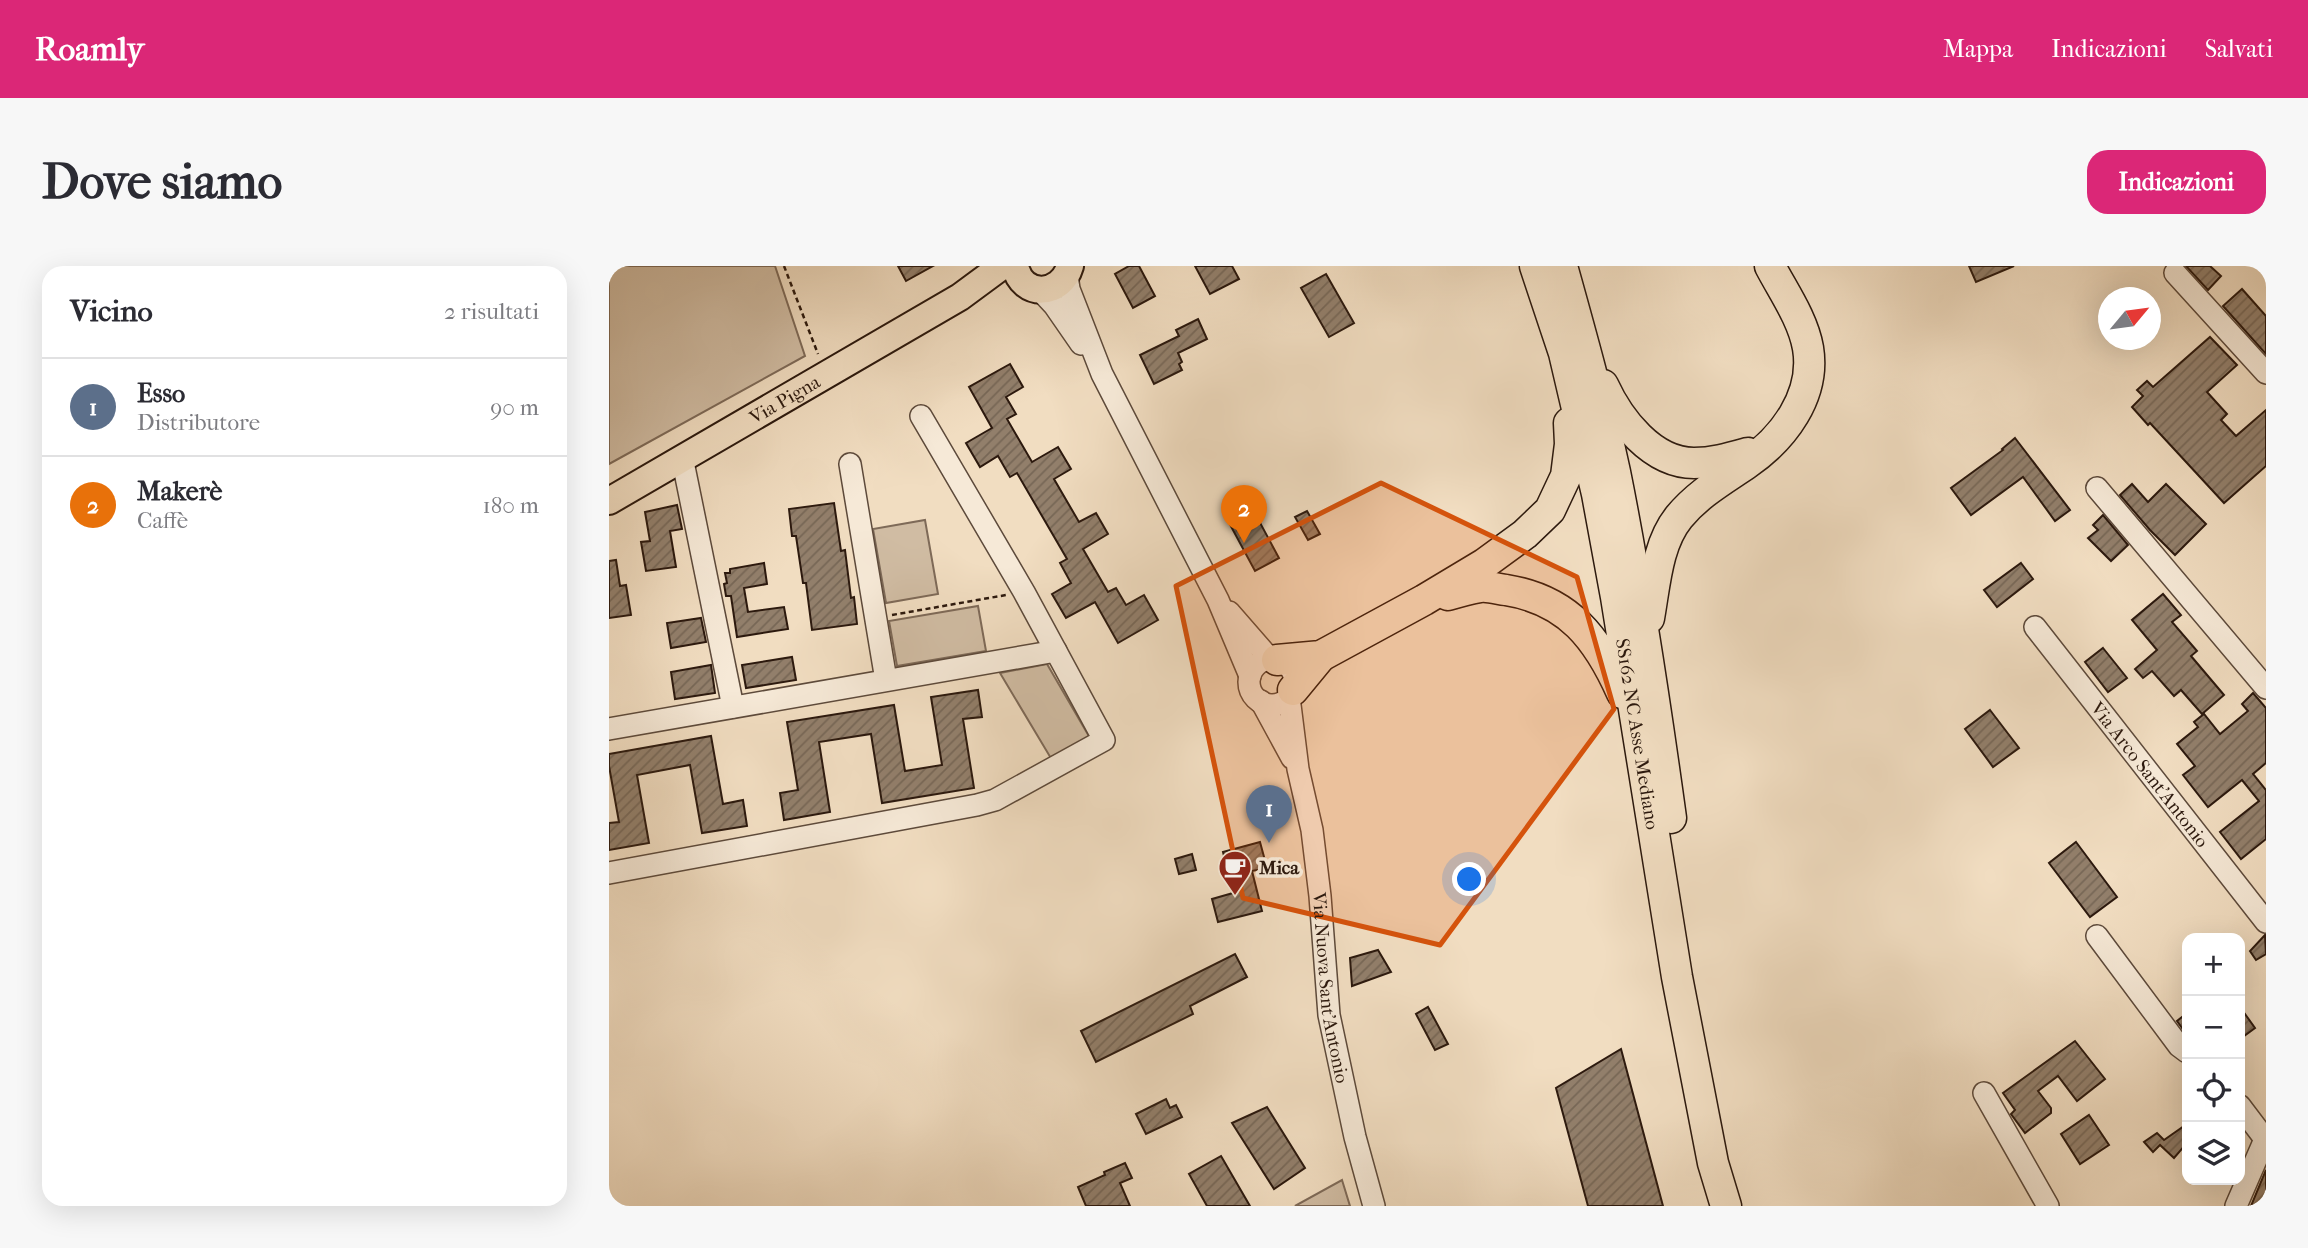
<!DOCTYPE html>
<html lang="it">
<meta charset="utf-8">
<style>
body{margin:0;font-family:"IM FELL French Canon",serif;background:#f7f7f7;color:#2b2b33}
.controls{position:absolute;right:21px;bottom:21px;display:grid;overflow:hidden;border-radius:14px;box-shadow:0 7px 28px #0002}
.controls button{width:63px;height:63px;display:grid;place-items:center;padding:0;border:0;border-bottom:2px solid #e1e1e2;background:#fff;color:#2b2b33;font:35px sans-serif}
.compass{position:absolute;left:1489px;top:21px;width:63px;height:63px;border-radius:50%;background:#fff;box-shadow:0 7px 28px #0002;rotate:61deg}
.you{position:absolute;left:861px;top:614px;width:24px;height:24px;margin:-18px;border:5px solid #fff;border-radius:50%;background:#1a73e8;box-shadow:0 0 0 10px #1a73e833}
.badge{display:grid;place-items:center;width:46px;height:46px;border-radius:50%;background:#db2777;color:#fff;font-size:23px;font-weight:700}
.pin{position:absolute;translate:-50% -58px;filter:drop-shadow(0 2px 4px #0008)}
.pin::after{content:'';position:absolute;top:37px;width:24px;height:21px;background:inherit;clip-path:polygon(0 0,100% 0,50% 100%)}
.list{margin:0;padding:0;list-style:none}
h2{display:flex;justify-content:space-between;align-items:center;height:91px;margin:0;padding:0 28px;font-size:30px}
h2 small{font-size:23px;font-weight:400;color:#7c7c81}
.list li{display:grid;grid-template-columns:46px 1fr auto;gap:21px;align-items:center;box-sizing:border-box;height:98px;padding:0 28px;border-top:2px solid #e1e1e2}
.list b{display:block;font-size:26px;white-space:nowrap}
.list p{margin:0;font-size:23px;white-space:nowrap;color:#7c7c81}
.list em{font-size:23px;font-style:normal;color:#7c7c81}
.icon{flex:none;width:38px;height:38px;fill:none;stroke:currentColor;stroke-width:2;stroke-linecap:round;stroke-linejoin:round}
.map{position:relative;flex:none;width:1657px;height:940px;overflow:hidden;border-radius:21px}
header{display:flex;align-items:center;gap:42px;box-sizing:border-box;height:98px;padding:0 35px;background:#db2777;color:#fff}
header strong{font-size:33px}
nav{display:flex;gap:38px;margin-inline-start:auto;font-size:24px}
.intro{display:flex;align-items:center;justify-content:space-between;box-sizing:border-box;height:168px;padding:0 42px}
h1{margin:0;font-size:49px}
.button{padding:18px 32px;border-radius:21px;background:#db2777;color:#fff;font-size:24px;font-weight:700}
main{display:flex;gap:42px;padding:0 42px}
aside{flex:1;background:#fff;border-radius:21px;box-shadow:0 7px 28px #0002}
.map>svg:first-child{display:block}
.grass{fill:#d0bca3;stroke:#7e6a58;stroke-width:2}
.building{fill:url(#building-hatch);stroke:#2c190e;stroke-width:2}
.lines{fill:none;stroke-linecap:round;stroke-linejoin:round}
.minor-casing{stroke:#5d4a3b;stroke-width:24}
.major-casing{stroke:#2c190e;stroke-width:30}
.highway-casing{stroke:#2c190e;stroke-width:33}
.path{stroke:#2c190e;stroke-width:2.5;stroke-dasharray:5 3.5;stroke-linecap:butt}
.minor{stroke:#f6e9d7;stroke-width:21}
.major{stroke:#f1ddc1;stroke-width:26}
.highway{stroke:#f1ddc1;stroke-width:30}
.marked{fill:#d5530c;fill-opacity:0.2;stroke:#d5530c;stroke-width:5;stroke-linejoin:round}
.labels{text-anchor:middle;stroke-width:7;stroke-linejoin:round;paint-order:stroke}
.street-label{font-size:19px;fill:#2c190e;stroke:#f6e9d7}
.poi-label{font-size:19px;font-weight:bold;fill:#2c190e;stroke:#f6e9d7;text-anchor:start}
</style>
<header>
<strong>Roamly</strong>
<nav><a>Mappa</a><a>Indicazioni</a><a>Salvati</a></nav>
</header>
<div class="intro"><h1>Dove siamo</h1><a class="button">Indicazioni</a></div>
<main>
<aside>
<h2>Vicino<small>2 risultati</small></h2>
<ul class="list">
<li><span class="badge" style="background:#5c6f8a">1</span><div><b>Esso</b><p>Distributore</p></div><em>90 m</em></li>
<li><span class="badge" style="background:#e8710a">2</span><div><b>Makerè</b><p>Caffè</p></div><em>180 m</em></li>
</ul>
</aside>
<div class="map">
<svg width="1657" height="940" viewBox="0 0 1657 940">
<defs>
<pattern id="building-hatch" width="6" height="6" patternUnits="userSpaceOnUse" patternTransform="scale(1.75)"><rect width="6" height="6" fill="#927f6b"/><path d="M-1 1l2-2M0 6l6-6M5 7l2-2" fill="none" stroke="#776756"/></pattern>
</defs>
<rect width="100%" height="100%" fill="#f1ddc1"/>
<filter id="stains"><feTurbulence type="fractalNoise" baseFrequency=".00286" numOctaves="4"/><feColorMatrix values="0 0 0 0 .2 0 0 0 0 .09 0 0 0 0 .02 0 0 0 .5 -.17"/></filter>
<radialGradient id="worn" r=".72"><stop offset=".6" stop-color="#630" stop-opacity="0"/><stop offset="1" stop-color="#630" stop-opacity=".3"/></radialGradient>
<!-- grass -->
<g class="grass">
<polygon points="0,0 166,0 196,90 0,198"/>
<polygon points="316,254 329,328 277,337 264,263"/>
<polygon points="369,340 377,385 288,400 280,355"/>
<polygon points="438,398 481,472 443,494 391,407"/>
<polygon points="733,914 741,940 686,940"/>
</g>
<!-- building -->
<g class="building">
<polygon points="289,0 324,0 297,15"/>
<polygon points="520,0 530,0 546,30 524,42 506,8"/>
<polygon points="586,0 623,0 630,13 601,28"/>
<polygon points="1360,0 1405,0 1367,16"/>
<polygon points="1577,0 1601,0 1612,10 1599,24"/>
<polygon points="717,8 745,57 720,71 692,22"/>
<polygon points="1633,23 1657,50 1657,88 1614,40"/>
<polygon points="589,53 598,73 569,87 573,96 570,98 573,104 545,118 531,89 570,70 567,64"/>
<polygon points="1601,71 1628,99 1598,126 1618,148 1612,154 1627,170 1657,144 1657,200 1615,237 1541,157 1539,159 1523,141 1534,130 1528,124 1538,115 1544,121"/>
<polygon points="401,98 414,121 397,131 407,148 398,153 423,196 449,181 462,203 445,213 470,256 487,247 499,268 474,283 499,326 507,322 517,339 535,329 549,354 509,377 486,336 457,352 443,328 462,317 451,297 458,293 408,207 401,211 389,190 371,201 357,177 383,162 360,121"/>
<polygon points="1406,172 1461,244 1446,255 1414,211 1362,249 1342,222 1394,184 1393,183"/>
<polygon points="1523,218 1539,236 1557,218 1597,258 1566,289 1541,264 1511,229"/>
<polygon points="225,237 232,285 236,284 242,332 245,331 248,358 203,364 197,317 194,317 187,270 183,270 180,243"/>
<polygon points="68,239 73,263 61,265 67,301 37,305 32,276 41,275 36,246"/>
<polygon points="642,240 670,292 646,305 618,253"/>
<polygon points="698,245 711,268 699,274 686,251"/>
<polygon points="1494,249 1519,279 1502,295 1479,272 1489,264 1484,259"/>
<polygon points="7,294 11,320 17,319 22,349 0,352 0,295"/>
<polygon points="155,297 158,318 135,322 139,346 175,341 179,363 128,371 122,330 117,330 115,318 118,317 116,307 121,307 121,303"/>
<polygon points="1412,297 1424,313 1388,341 1375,324"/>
<polygon points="1554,328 1572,349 1563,356 1588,385 1582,390 1615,429 1593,448 1572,424 1565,430 1543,405 1534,412 1526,403 1548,384 1523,354"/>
<polygon points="92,352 97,376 62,382 58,357"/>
<polygon points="1494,382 1518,412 1499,426 1476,396"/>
<polygon points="183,391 187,414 137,422 133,399"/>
<polygon points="102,399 106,427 66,433 62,406"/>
<polygon points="369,424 373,451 354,453 365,522 273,537 262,468 210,476 221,546 175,554 171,527 189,524 178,456 285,439 296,505 333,499 322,431"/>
<polygon points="1644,427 1657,442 1657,497 1644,508 1657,524 1657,573 1632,593 1611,566 1650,535 1633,514 1599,541 1574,509 1586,500 1568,478 1589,461 1585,456 1595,448 1611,468 1639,445 1633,438"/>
<polygon points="1381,444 1410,482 1384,501 1356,463"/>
<polygon points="102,470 114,538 134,534 138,560 93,567 81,499 28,509 40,577 0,584 0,557 10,556 0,500 0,488"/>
<polygon points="651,576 658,602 643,605 653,645 609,656 603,633 624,627 614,586"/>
<polygon points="1467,576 1508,631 1481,651 1440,597"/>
<polygon points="583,588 587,604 570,608 566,593"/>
<polygon points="1656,669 1657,688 1647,694 1641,685"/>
<polygon points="769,684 782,706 743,720 741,692"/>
<polygon points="626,688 638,711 581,740 584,748 487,796 472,765"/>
<polygon points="819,741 839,778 826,784 807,748"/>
<polygon points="1631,741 1646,762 1631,773"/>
<polygon points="1578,747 1578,769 1568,755"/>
<polygon points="1466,775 1496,813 1468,835 1449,810 1429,825 1442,842 1442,847 1416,867 1402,848 1406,844 1394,827"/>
<polygon points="1012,783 1054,940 979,940 947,822"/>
<polygon points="557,833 561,842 567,839 573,851 537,868 527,848"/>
<polygon points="658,841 696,902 665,923 623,857"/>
<polygon points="1480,849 1500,879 1471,898 1452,868"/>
<polygon points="1578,858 1578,877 1565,892 1551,879 1544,886 1535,876 1548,867 1555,874"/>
<polygon points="612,890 641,940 598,940 580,908"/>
<polygon points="516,897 523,912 511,917 521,940 477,940 469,921 496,909 495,906"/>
<polygon points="1657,904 1657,940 1642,940"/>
</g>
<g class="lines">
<defs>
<g id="minor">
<polyline points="1566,7 1657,107"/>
<polyline points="458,9 460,23 493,108 609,334 641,410"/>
<polyline points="431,24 445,39 472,78"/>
<polyline points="73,191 124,441"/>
<polyline points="241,198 277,414"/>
<polyline points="1488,222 1657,422"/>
<polyline points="620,346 661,393"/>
<path id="s1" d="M1426 361 1657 656"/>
<circle cx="663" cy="416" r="23"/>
<path id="s2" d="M680 431 689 503 703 564 711 630 720 749 746 871 765 940"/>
<polyline points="652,435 683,492"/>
<polyline points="0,463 447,385"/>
<polyline points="0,607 368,539 386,534 495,474 415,326 312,150"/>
<polyline points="1488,670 1570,780 1578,786"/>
<polyline points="1375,827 1439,940"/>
<polyline points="1631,840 1656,873"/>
<polyline points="1627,940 1657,871"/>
</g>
<g id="major">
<path d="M406 0C413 32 452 31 461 0"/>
<path id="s3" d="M0 235 351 31 393 0"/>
</g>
<g id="highway">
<path id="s4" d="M926 0 955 87 988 228 1007 331 1068 711 1104 897 1117 940"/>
<path d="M953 0C972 68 991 136 1006 206 1029 320 1046 436 1062 552"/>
<path d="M994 119C1010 154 1043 197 1085 197 1104 197 1121 192 1139 187"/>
<path d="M839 329C849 326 860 323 871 321 879 320 889 323 897 324 960 334 989 373 1013 427"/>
<path d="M1040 352C1046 319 1048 278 1070 251 1089 228 1112 215 1137 198 1174 173 1207 130 1199 82 1194 53 1174 25 1161 0"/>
<polyline points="668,394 712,390 815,334 875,298 916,268 941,244 957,210 961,178 960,157"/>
<polyline points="684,424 712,390"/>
</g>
</defs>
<!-- minor casing -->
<use href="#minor" class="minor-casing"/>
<!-- major casing -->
<use href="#major" class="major-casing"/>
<!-- highway casing -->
<use href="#highway" class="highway-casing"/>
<!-- path -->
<g class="path">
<polyline points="175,0 209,88"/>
<polyline points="283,349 397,329"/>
</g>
<!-- minor -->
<use href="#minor" class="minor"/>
<!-- major -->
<use href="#major" class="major"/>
<!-- highway -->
<use href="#highway" class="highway"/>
</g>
<!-- marked area -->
<path class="marked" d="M772 217 968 311 1005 443 831 679 634 632 567 320Z"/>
<!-- icons -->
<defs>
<symbol id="cafe-pin" viewBox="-11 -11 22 30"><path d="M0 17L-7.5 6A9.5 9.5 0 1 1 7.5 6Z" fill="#8f2418" stroke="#f6e9d7"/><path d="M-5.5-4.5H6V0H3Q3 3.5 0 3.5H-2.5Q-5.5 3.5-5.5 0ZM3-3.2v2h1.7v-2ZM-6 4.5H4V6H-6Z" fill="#fff"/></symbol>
</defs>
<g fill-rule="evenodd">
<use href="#cafe-pin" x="607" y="582" width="38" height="52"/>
</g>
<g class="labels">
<!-- street labels -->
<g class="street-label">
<text dy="7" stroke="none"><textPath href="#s3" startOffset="203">Via Pigna</textPath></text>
<text dy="7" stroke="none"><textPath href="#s4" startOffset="480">SS162 NC Asse Mediano</textPath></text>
<text dy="7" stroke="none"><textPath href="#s1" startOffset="187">Via Arco Sant'Antonio</textPath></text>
<text dy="7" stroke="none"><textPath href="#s2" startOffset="294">Via Nuova Sant'Antonio</textPath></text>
</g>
<!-- poi labels -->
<g class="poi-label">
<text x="650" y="608">Mica</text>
</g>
</g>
<rect width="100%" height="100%" filter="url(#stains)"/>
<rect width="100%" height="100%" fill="url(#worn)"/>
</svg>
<div class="controls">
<button>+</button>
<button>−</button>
<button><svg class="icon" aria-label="locate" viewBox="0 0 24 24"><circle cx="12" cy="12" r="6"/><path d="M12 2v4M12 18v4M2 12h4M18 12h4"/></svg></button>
<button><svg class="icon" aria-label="layers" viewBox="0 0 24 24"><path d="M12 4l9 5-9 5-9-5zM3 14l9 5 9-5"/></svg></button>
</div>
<svg class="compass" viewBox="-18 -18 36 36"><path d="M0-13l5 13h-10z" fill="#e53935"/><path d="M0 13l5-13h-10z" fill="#7c7c81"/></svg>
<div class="you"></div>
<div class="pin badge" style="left:660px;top:577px;background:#5c6f8a">1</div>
<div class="pin badge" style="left:635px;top:277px;background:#e8710a">2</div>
</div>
</main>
